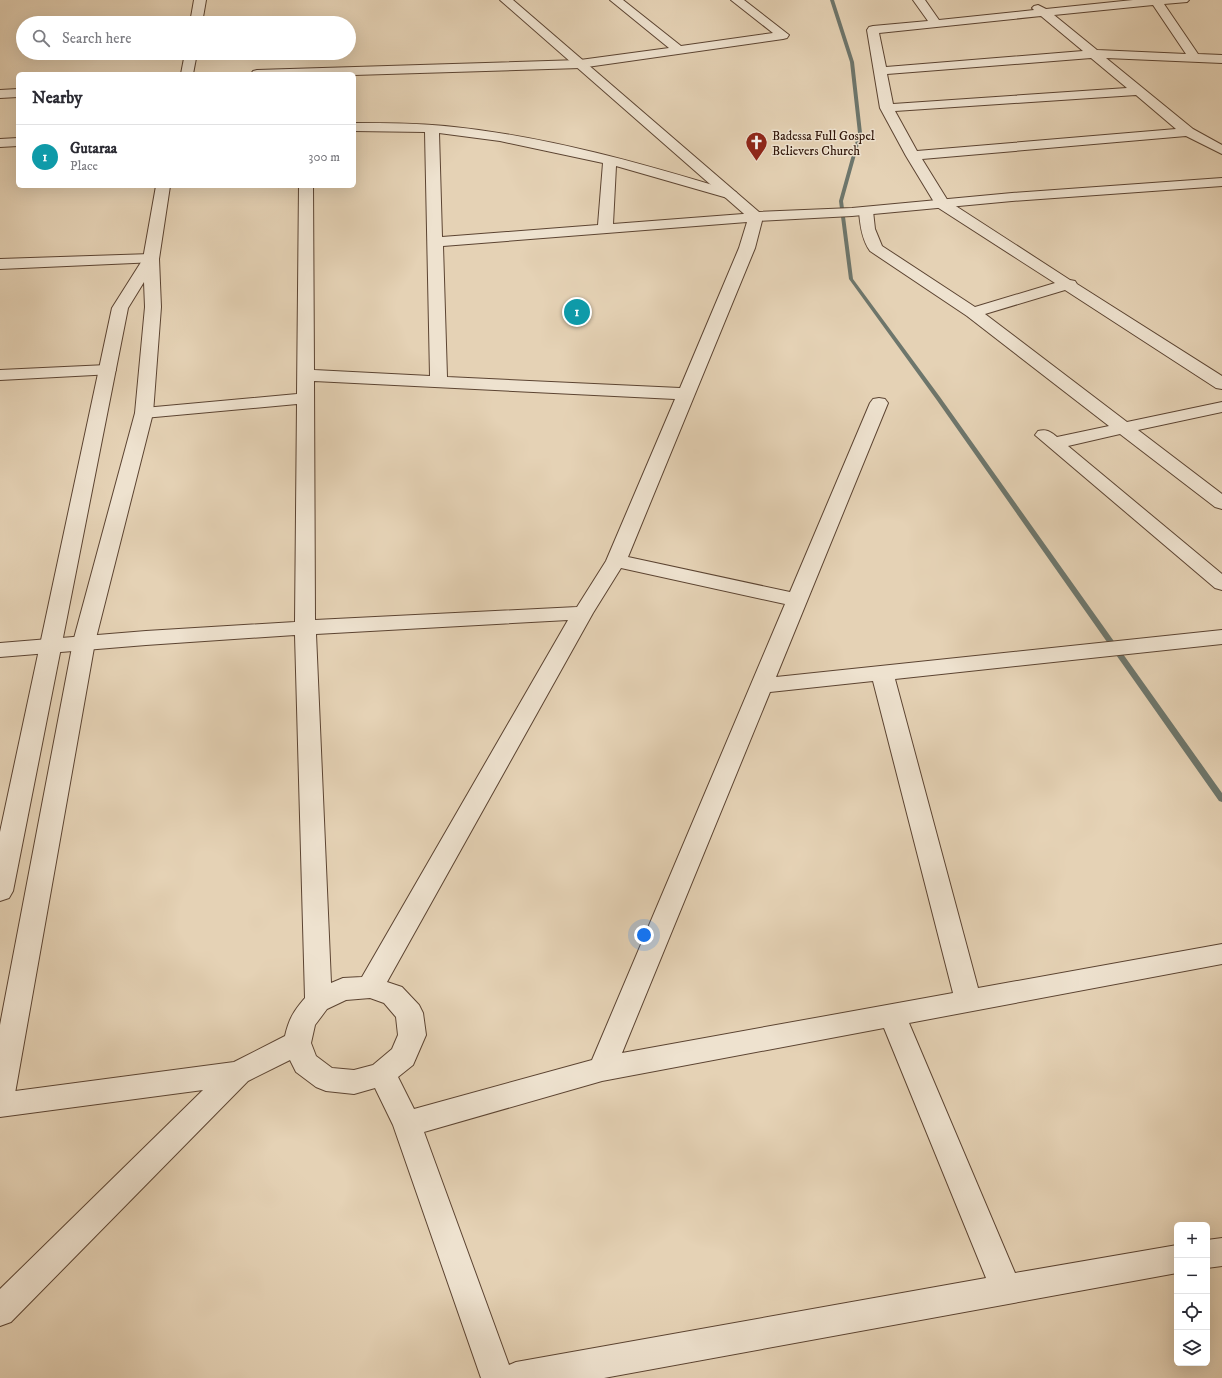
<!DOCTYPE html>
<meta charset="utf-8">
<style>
body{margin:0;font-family:"IM FELL DW Pica",serif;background:#f7f7f7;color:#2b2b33}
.controls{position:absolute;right:12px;bottom:12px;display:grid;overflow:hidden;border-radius:6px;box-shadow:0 4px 16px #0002}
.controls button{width:36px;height:36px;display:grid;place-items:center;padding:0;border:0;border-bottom:1px solid #e1e1e2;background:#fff;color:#2b2b33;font:20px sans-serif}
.you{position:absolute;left:644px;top:935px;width:14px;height:14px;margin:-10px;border:3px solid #fff;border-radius:50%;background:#1a73e8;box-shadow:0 0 0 6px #1a73e833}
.badge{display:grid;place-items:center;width:26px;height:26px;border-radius:50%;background:#8f2418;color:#fff;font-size:13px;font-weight:700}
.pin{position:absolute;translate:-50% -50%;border:2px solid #fff;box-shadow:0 1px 4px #0006}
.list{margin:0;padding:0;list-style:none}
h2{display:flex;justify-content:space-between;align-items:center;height:52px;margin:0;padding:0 16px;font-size:17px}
h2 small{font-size:13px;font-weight:400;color:#7c7c81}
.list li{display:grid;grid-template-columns:26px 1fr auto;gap:12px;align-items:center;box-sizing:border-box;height:64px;padding:0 16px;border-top:1px solid #e1e1e2}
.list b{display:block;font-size:15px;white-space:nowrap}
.list p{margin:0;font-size:13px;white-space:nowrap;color:#7c7c81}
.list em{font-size:13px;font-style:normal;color:#7c7c81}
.icon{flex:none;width:22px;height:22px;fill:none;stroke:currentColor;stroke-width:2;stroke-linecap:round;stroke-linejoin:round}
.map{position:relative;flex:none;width:1222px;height:1378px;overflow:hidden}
.search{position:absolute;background:#fff;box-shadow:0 4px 16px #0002;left:16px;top:16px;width:340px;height:44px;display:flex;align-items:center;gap:10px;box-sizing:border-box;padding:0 14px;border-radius:22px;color:#7c7c81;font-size:15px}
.panel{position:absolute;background:#fff;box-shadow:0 4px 16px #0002;left:16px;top:72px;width:340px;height:116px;border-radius:6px}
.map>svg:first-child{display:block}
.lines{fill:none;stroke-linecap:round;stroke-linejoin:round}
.stream{fill:#6d766c;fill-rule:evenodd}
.minor-casing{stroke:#5c4432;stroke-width:2}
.tertiary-casing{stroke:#5c4432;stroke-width:2}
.minor{fill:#eee2cf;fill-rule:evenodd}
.tertiary{fill:#eee2cf;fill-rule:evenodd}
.labels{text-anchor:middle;stroke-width:3;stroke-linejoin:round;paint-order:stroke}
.far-poi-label{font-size:13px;fill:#2f1407;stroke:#eee2cf;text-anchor:start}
</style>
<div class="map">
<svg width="1222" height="1378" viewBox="0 0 1222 1378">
<rect width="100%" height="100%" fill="#e5d2b5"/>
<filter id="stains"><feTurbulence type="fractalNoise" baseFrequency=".005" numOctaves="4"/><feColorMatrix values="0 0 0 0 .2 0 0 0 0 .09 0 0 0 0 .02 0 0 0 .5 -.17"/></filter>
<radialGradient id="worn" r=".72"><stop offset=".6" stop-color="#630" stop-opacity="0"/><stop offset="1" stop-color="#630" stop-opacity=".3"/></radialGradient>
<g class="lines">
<!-- stream -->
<polygon class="stream" points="830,0 834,0 854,62 862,133 843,201 853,279 940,397 1222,793 1222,802 1219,801 936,399 849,279 839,201 858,133 850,62"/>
<defs>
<g id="minor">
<polygon points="610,0 623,0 681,46 773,33 731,0 744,0 789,35 787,38 783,39 580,68 354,75 251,74 253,71 257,70 580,60 669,48"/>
<path d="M913 0H925L939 20 1034 10 1032 8 1034 6 1038 5 1046 9 1133 0H1189L1187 2 1164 4 1198 54 1222 55V63L1106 58 1193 129 1222 145V154L1186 136 922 159 948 201 1070 280 1075 281 1077 284 1222 376V389L1216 388 1065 290 985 314 1127 422 1222 402V412L1138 430 1222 494V509L1215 507 1120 434 1068 446 1222 574V590L1215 588 1035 435 1038 431C1046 429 1050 431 1057 437L1109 426 967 316 870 251C862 240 860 225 859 211L861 208 866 207 871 208 873 211 875 229 882 246 975 307 1055 283 937 207 906 156 880 108 867 30 869 27 873 26 928 21ZM1153 5 1186 54 1097 50 1054 15ZM1041 16 1083 51 886 67 879 33ZM1091 58 1127 88 893 104 887 74ZM1136 95 1176 129 917 151 895 111Z"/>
<polygon points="18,89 18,97 0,98 0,90"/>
<path d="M354 123C387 123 421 123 454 127 550 137 643 164 736 192L738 195 736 198 731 199 616 166 613 224 756 213 761 214 763 217 755 248 628 557 790 592 870 403 873 399 879 398 885 399 888 403 776 677 1222 630V644L895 679 978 988 1222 944V964L909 1023 1015 1273 1177 1245V1273L604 1378H481L393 1125 375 1088 354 1094 326 1091 316 1087 296 1072 290 1060 248 1081 11 1322 0 1326V1289L203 1090 0 1117V1093L234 1062 285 1036C289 1019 293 1012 305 998L295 635 146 645 0 657V643L146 631 295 622 297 404 144 418 138 417 135 413 138 409 144 408 297 394 299 186H313L314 370 430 376 425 132 354 131ZM439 133 500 141 603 163 598 225 442 237ZM747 222 739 248 680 388 447 377 443 246ZM314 381 675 399 606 561 577 607 315 620ZM621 568 785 604 592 1060 414 1109 398 1077 413 1065 426 1035 423 1013 419 1005 402 987 387 982 593 613ZM568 620 362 977 343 978 331 983 316 634ZM873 681 953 993 622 1053 770 692ZM370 998 384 1003 396 1017 398 1035 392 1049 373 1065 354 1070 332 1068 316 1056 311 1043 315 1025 327 1009 346 1000ZM884 1028 986 1278 516 1362 509 1365 424 1132 602 1081Z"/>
<polygon points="18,138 18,146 0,147 0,139"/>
<polygon points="151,254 156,256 159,259 156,262 0,269 0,259"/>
<polygon points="107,365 113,366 116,370 113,374 0,380 0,370"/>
<polygon points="1222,1238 1222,1266 1207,1268 1207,1240"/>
</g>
<g id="tertiary">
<polygon points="194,0 206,0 202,23 190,23"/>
<polygon points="500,0 513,0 759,212 852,208 1012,193 1222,178 1222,186 1012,201 852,216 756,221 751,220"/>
<polygon points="185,53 197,53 193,74 181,74"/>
<polygon points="156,186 170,186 159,259 161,307 153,413 95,642 14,1099 10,1108 0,1111 0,1025 73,642 135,413 145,307 144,282 128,308 13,891 9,898 0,901 0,832 112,308 143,259"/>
</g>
</defs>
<!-- minor casing -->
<use href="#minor" class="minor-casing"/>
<!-- tertiary casing -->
<use href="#tertiary" class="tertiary-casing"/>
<!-- minor -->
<use href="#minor" class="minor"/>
<!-- tertiary -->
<use href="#tertiary" class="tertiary"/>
</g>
<!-- icons -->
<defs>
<symbol id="church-pin" viewBox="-11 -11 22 30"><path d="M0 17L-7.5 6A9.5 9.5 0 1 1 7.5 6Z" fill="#8f2418" stroke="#eee2cf"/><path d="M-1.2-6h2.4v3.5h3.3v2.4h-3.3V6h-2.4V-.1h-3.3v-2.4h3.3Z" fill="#fff"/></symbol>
</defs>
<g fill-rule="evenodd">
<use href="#church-pin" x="744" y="130" width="25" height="34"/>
</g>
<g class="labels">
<!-- far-poi labels -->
<g class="far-poi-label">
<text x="772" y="140">Badessa Full Gospel<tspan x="772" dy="15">Believers Church</tspan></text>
</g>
</g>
<rect width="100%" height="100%" filter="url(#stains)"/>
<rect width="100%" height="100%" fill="url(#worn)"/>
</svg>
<div class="controls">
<button>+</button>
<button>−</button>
<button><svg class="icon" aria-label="locate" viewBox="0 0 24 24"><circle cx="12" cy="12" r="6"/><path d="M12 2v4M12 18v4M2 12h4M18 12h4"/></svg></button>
<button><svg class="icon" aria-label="layers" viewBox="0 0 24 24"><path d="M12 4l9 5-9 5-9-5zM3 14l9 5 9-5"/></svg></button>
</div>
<div class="you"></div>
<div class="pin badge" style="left:577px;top:312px;background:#0f9aa8">1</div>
<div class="search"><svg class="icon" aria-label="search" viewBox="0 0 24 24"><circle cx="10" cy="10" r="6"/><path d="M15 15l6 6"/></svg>Search here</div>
<section class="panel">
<h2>Nearby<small></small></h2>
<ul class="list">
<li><span class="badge" style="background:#0f9aa8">1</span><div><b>Gutaraa</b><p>Place</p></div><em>300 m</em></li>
</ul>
</section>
</div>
